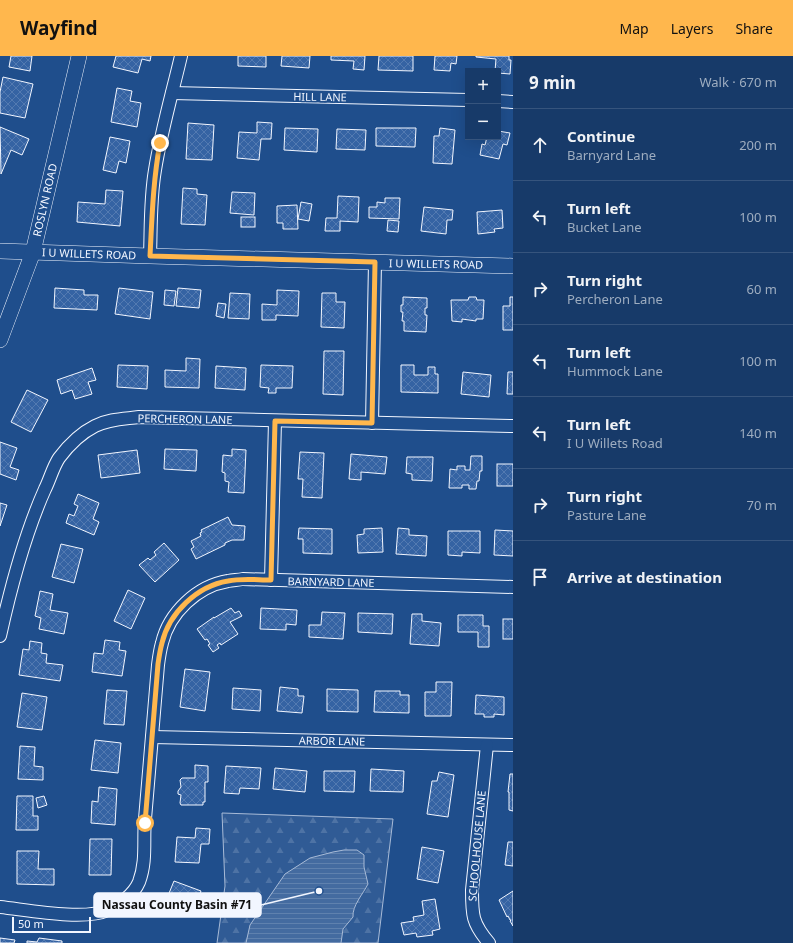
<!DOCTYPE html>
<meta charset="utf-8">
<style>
body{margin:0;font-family:"Noto Sans",sans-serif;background:#244571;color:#f1f3f6}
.controls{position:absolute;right:12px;top:12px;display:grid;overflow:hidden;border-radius:0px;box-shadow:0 4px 16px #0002}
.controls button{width:36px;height:36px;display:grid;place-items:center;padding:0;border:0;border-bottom:1px solid #36547d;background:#173a69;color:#f1f3f6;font:20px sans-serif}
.scale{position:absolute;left:12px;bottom:10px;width:79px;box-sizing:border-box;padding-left:4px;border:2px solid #f2f6ff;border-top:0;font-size:11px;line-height:14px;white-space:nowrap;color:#f2f6ff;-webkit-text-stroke:3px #1f4e8c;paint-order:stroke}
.stop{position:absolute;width:12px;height:12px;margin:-9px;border:3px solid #ffb74d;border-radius:50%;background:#fff}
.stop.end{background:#ffb74d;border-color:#fff;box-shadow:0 1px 4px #0008}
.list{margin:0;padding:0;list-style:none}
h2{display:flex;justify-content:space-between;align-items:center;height:52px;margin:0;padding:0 16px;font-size:17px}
h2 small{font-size:13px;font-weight:400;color:#9eadc0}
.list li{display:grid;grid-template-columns:26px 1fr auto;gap:12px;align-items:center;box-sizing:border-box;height:72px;padding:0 16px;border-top:1px solid #36547d}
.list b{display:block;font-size:15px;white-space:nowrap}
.list p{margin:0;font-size:13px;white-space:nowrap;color:#9eadc0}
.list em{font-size:13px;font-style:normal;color:#9eadc0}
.icon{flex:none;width:22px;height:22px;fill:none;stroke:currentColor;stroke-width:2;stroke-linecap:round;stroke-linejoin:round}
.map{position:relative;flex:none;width:513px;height:887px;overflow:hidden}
header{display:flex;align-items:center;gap:24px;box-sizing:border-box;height:56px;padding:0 20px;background:#ffb74d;color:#111}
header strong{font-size:19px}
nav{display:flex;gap:22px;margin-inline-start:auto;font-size:14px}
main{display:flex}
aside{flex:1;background:#173a69}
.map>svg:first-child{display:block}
.forest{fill:url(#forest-firs);stroke:#a8bbd7}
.water{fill:url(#water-rules);stroke:#a8bbd7}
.building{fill:url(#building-cross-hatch);stroke:#f2f6ff}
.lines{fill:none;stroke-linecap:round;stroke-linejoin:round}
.minor-casing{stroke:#f2f6ff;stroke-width:14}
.major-casing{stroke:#f2f6ff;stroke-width:16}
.minor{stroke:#1f4e8c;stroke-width:12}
.major{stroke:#1f4e8c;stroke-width:15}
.route{stroke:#ffb74d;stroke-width:5}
.labels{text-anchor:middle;stroke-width:3;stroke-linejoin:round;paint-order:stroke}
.street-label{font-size:11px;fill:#f2f6ff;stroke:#1f4e8c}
.leader{fill:none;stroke:#f2f6ff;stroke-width:1.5}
.callout-dot{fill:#f2f6ff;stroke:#1f4e8c;stroke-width:1.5}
.callout{fill:#f2f6ff;stroke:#f2f6ff;stroke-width:1.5}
.callout-label{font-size:12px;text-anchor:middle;font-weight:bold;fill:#111}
</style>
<header>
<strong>Wayfind</strong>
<nav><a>Map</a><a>Layers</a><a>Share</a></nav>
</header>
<main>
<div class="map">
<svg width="513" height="887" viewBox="0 0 513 887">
<defs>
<pattern id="forest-firs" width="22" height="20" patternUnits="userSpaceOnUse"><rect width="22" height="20" fill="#305b95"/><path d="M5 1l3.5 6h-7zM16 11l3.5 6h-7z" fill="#4e73a5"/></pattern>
<pattern id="water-rules" width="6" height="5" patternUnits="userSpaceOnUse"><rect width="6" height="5" fill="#446ba0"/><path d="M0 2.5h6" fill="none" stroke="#5f81ae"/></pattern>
<pattern id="building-cross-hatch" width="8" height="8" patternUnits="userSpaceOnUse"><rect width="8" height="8" fill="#3563a3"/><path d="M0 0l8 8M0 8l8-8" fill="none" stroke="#537ab1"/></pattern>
</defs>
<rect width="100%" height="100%" fill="#1f4e8c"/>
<!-- forest -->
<polygon class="forest" points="222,757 393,763 378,887 217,887 225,830"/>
<!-- water -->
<path class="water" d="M344 794H357L364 799V811L368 828C363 838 352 850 353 861L343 873 341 887H246L250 869 285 818 310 802 333 796Z"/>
<!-- building -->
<g class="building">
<polygon points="11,0 32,0 30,15 9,11"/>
<polygon points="116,0 151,0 150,5 142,3 138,17 113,11"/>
<polygon points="238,0 266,0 266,11 238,10"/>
<polygon points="282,0 310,0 309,12 281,10"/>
<polygon points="331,0 365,0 364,14 353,13 354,5 331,4"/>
<polygon points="379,0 413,0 413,15 378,14"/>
<polygon points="435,0 457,0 456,8 451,7 450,15 434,14"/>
<polygon points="476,0 509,0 509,4 511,4 510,18 498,17 498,15 495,15 496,3 476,1"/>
<polygon points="3,21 33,28 25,62 0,57 0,36"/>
<polygon points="117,32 132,35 130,45 141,47 137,71 111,66"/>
<polygon points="257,66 272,67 271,83 261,83 259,104 237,102 239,76 257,77"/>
<polygon points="188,67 214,69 212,104 186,103"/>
<polygon points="0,71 29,83 22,99 11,94 1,118"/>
<polygon points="285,72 318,73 317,96 284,94"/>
<polygon points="376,72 416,72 415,91 376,90"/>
<polygon points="440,72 455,74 452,108 433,107 434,80 439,80"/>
<polygon points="337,73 366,74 365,94 336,93"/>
<polygon points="498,75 510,77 507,89 503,88 499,103 480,99 482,88 485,89 487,81 498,81"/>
<polygon points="110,81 130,85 126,107 119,105 116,117 103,114"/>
<polygon points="183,132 197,133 197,138 207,139 205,169 181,168"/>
<polygon points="106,134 123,135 120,170 77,166 78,146 105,148"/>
<polygon points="232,136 255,137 254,159 230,157"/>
<polygon points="338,140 359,141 358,166 340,165 340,175 325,175 326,162 337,162"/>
<polygon points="385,142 400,142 399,163 369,162 369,151 377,151 377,146 385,147"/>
<polygon points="301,146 312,148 309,165 298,163"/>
<polygon points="297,149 298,173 283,173 283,167 277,167 277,150"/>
<polygon points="424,151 453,154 452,164 447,164 446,178 421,175"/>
<polygon points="502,154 503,172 494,173 495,176 478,178 477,156"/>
<rect x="241" y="161" width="14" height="10"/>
<polygon points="388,164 399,165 398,176 387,175"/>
<polygon points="55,232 84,234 84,239 98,239 97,254 54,252"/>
<polygon points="119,232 153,236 150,263 115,258"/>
<polygon points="178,232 201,234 199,252 176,250"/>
<polygon points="165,234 176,235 174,250 164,249"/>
<polygon points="277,234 299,235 298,260 276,259 276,264 262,264 262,248 277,249"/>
<polygon points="230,237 250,238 249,263 228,262"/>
<polygon points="322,237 336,237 336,246 345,246 344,272 321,271"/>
<polygon points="403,241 427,242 427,252 425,252 425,259 427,259 426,276 404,275 404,265 402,265 403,256 401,256 401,249 403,249"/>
<polygon points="469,241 476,241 477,244 484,244 483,263 476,263 476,265 462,263 462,266 452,265 451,244 468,244"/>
<polygon points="510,241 513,241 513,274 503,274 503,250 510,250"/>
<polygon points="218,247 226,248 224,262 216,260"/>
<polygon points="324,295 344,295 343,339 323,338"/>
<polygon points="186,302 200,303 199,332 165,331 165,314 186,315"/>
<polygon points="118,309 148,310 147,333 117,331"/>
<polygon points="261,309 293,310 292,332 276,332 276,337 268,337 269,332 260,331"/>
<polygon points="401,309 414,309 414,319 428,319 428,311 435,311 435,318 438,318 438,337 401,336"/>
<polygon points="216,310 246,312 245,334 215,332"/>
<polygon points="92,312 96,324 88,326 92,338 75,343 72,334 61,338 57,324"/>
<polygon points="463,316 491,319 489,341 461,338"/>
<polygon points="508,316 513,316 513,338 507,338"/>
<polygon points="27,334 48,344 31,376 11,366"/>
<polygon points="0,386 17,392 10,411 19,414 16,424 0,418"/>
<polygon points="165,393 197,394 196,415 164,413"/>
<polygon points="232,393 246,394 244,437 228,436 229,426 225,425 225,417 222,416 223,399 232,400"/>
<polygon points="137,394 140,417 101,422 98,399"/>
<polygon points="300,396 324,397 322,442 302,441 303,423 298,423"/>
<polygon points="351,398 387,401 385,418 361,416 361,424 349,423"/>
<polygon points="471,400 482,400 482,415 480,415 479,425 477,425 476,433 469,433 469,429 462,429 462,432 449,432 450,413 457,414 457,410 465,410 465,414 470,414"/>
<polygon points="407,401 433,401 432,425 412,424 412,418 406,417"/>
<rect x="497" y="408" width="16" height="22"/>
<polygon points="78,438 99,447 93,463 99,466 94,479 66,467 69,458 74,460 78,450 74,448"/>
<polygon points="0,447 7,449 0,470"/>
<polygon points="228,461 232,469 245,470 244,484 232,484 225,487 225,489 196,503 191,493 194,491 191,485 201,480 200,477 202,476 201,474"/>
<polygon points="299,472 332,473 332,498 303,497 303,483 298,483"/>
<polygon points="382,472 383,496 358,497 357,479 364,478 364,473"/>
<polygon points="398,472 409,473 409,479 427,480 426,500 396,498"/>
<polygon points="495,474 513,475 513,500 494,499"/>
<polygon points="448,475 480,475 480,497 462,496 462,500 448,499"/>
<polygon points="164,487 179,504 155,526 139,509 148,502 150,504 156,499 154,496"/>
<polygon points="61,488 83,493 74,527 52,521"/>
<polygon points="128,534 145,542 131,573 114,565"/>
<polygon points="40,535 53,538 50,554 68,557 64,578 39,573 41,562 35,560"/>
<polygon points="231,552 235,557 239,555 242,560 230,566 238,578 221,589 220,587 217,589 219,592 213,596 208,589 210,588 207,583 205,584 197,573 214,561 214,562"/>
<polygon points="261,552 297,554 296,569 286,568 286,574 260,573"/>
<polygon points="322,556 345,557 343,583 309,581 309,569 321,569"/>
<polygon points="358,557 393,558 392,578 358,576"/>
<polygon points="412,558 422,558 422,565 441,567 439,590 410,588"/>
<polygon points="458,559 483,559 483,570 489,570 489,591 478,591 478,576 458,576"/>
<rect x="503" y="563" width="10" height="20"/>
<polygon points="105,584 120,586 119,594 126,595 122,620 92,616 94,597 103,598"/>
<polygon points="30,585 42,587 41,597 47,598 46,607 63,609 60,625 19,619 23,593 29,594"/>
<polygon points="185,613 210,616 205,655 180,651"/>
<polygon points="436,626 452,626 451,660 425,660 425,636 436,636"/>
<polygon points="280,631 298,633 298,640 304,640 302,657 277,655"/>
<polygon points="233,632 261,634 260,655 232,653"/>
<polygon points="327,633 358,634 358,656 327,655"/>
<polygon points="107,634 127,635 124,669 104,668"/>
<polygon points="375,635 400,635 400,639 409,639 409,657 374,656"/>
<polygon points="22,637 47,641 42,674 17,671"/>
<polygon points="476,639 504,641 504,659 494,658 494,661 484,661 484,658 475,658"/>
<polygon points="95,684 121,687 118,717 91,714"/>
<polygon points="20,690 35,691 34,710 43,711 43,724 18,723"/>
<polygon points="195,709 208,710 208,726 205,726 205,746 203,746 203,749 181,749 180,747 181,739 178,738 178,735 181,731 180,724 182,722 195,722"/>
<polygon points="226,710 261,712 259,733 240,732 239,738 224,737"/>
<polygon points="275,712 307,715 305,736 273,733"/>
<polygon points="371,713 404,715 403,736 370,735"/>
<polygon points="324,715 355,715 354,736 324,735"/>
<polygon points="439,716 454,719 448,761 427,758 432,725 437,725"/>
<polygon points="510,718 513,718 513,755 509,754 509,736 508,736"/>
<polygon points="99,731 117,733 115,769 91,767 92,745 98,746"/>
<polygon points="17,740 33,740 33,760 38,760 38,774 16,774"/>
<polygon points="44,740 47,749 38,752 36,742"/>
<polygon points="196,772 210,773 209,788 201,788 199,807 175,806 177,781 195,782"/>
<polygon points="90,783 112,783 111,819 89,819"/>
<polygon points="508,786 513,786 513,810 505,809"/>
<polygon points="422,791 444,795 438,827 417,823"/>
<polygon points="17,795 39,795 38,813 54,813 54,829 17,828"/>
<polygon points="174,825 201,835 196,847 189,844 183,860 163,852"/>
<polygon points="513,835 513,870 510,865 511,864 510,864 508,860 507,861 499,844"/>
<polygon points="435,843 440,873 432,875 433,879 417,881 416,877 404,879 401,867 414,865 413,861 424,859 422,845"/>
<polygon points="0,882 15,884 14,887 0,887"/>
<polygon points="39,882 62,885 62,887 27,887 27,885 37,886"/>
</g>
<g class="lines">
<defs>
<g id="minor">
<polyline points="172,37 468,44"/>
<polyline points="498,45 513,46"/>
<path d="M150 200C151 172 150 143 155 114 161 76 172 38 181 0"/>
<polyline points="372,367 375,206"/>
<polyline points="271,524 275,365"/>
<path d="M0 580C11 530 24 480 45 433 50 423 53 411 59 402 68 390 81 377 95 370 109 363 124 363 139 361L513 370"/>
<polyline points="152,681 513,689"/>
<path d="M487 689 472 834C472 859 472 867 489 887"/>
<path d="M0 851C28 854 84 865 108 854 120 849 134 838 139 826 147 805 143 784 145 763 149 711 154 660 158 609 159 601 160 594 162 587 169 557 197 530 228 525 233 524 238 524 243 523L513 531"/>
</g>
<g id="major">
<polyline points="0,195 150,200 513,210"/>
<polyline points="0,284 33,196 79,0"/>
</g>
</defs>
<!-- minor casing -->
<use href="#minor" class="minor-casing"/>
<!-- major casing -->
<use href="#major" class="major-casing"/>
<!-- minor -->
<use href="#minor" class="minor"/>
<!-- major -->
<use href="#major" class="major"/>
</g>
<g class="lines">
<!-- route -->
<path class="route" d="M145 767 158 608C159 601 160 594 162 587 169 557 197 530 228 525 242 522 257 524 271 524L275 365 372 367 375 206 150 200C152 162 153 125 160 87"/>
</g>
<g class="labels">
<!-- street labels -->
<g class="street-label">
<text transform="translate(320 41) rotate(1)" y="4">HILL LANE</text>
<text transform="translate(45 144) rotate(-77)" y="4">ROSLYN ROAD</text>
<text transform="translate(89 198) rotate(2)" y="4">I U WILLETS ROAD</text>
<text transform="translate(436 208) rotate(1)" y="4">I U WILLETS ROAD</text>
<text transform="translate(185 363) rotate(1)" y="4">PERCHERON LANE</text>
<text transform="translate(331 526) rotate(1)" y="4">BARNYARD LANE</text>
<text transform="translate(332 685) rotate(1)" y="4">ARBOR LANE</text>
<text transform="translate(477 790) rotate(-85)" y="4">SCHOOLHOUSE LANE</text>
</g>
</g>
<!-- callouts -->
<path class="leader" d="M319 835L261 849"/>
<circle class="callout-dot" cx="319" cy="835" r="4"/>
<rect class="callout" x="94" y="837" width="167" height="24" rx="4"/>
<g class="callout-label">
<text x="177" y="853">Nassau County Basin #71</text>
</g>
</svg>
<div class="controls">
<button>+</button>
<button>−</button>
</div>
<div class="scale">50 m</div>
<div class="stop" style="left:145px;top:767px"></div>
<div class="stop end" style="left:160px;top:87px"></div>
</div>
<aside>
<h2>9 min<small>Walk · 670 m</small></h2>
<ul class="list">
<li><svg class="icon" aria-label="ahead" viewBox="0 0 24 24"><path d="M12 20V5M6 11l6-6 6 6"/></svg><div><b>Continue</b><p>Barnyard Lane</p></div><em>200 m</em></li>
<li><svg class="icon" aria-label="left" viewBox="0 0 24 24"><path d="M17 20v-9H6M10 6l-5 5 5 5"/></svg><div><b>Turn left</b><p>Bucket Lane</p></div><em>100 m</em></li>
<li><svg class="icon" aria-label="right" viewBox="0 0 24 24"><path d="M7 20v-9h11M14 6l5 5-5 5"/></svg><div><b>Turn right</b><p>Percheron Lane</p></div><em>60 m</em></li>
<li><svg class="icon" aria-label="left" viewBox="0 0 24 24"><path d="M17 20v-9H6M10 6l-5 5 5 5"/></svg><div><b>Turn left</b><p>Hummock Lane</p></div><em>100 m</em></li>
<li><svg class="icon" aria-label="left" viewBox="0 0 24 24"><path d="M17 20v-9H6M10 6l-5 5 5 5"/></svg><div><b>Turn left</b><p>I U Willets Road</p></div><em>140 m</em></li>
<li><svg class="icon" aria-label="right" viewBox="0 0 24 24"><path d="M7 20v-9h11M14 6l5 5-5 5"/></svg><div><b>Turn right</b><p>Pasture Lane</p></div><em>70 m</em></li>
<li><svg class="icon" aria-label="arrive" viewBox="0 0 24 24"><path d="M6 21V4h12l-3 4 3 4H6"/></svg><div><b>Arrive at destination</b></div></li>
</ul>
</aside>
</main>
